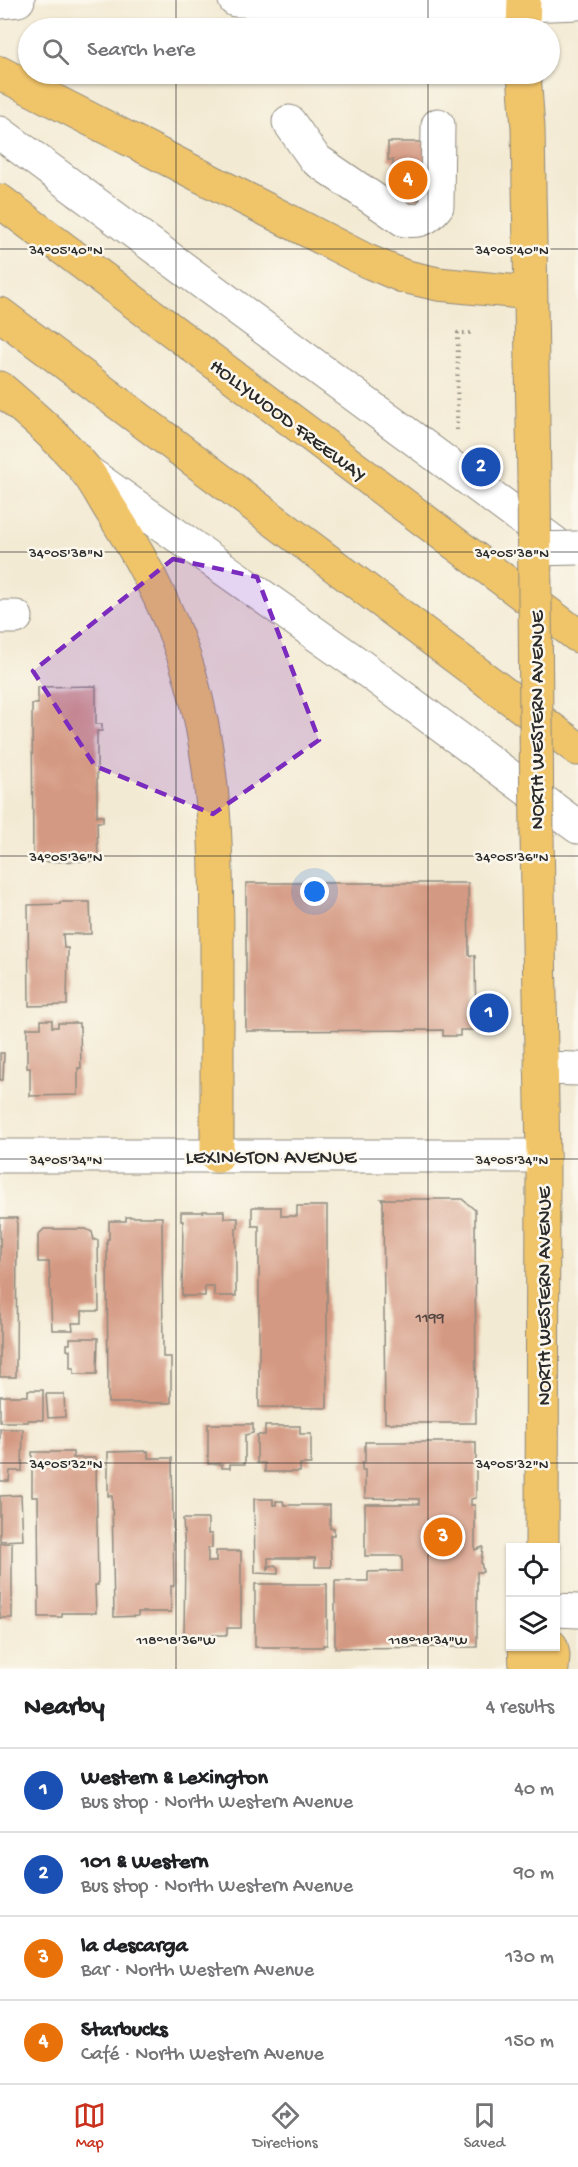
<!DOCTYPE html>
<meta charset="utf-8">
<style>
body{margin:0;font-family:"Gochi Hand",sans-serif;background:#f6f6f6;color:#202124}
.controls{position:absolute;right:18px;bottom:18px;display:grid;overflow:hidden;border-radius:0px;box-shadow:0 2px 4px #0004}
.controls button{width:54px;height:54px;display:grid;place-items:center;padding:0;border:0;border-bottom:2px solid #e0e0e0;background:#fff;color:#202124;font:30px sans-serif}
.you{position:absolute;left:315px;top:892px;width:21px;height:21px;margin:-15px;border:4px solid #fff;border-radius:50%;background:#1a73e8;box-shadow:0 0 0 9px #1a73e833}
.badge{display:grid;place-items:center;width:39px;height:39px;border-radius:50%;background:#c8321e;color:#fff;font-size:20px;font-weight:700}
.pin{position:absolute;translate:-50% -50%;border:3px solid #fff;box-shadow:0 2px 6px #0006}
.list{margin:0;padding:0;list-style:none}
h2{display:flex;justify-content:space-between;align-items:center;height:78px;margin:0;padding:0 24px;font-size:26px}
h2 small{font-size:20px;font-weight:400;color:#757577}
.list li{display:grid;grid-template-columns:39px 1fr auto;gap:18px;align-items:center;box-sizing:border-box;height:84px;padding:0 24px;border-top:2px solid #e0e0e0}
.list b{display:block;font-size:22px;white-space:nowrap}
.list p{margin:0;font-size:20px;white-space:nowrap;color:#757577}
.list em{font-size:20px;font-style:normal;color:#757577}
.icon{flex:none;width:33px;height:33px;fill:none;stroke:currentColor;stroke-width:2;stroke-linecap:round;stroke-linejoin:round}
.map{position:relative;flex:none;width:578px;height:1669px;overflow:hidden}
.search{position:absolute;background:#fff;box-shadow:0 2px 4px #0004;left:18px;right:18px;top:18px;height:66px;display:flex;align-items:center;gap:15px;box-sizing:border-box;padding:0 21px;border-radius:33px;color:#757577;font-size:22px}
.sheet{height:414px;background:#fff}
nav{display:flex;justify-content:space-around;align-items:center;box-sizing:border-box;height:84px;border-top:2px solid #e0e0e0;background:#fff;font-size:16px;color:#757577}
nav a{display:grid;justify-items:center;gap:3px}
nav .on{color:#c8321e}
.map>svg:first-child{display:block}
.building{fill:#d49982}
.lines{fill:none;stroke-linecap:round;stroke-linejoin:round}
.minor-casing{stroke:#8f8a7f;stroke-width:35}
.major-casing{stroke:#8f8a7f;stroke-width:35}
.highway-casing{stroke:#8f8a7f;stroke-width:35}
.path{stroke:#8f8a7f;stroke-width:4;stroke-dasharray:1.5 4.5;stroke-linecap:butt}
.minor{stroke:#fff;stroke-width:33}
.major{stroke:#f0c469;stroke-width:33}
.highway{stroke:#f0c469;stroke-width:33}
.minor-bridge-casing{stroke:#8f8a7f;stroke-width:35;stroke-linecap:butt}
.major-bridge-casing{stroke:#8f8a7f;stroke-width:35;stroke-linecap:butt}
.minor-bridge{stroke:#fff;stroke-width:33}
.major-bridge{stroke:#f0c469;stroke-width:33}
.marked{fill:#7b2cbf;fill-opacity:0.2;stroke:#7b2cbf;stroke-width:4.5;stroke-dasharray:12 8;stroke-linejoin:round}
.ticks{fill:none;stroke:#2b2b2b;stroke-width:1.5;stroke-opacity:0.45}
.labels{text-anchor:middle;stroke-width:5;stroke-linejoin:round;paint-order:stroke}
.number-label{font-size:16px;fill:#554641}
.street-label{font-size:20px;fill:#2b2b2b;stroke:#fbf7ec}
.ticks-label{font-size:15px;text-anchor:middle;fill:#2b2b2b;stroke:#fbf7ec;stroke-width:5;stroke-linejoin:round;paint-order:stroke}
</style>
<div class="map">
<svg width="578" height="1669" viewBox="0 0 578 1669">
<rect width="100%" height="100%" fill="#fbf7ec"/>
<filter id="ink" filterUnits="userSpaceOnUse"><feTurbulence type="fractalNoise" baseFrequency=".0167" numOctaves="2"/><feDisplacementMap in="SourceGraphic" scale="12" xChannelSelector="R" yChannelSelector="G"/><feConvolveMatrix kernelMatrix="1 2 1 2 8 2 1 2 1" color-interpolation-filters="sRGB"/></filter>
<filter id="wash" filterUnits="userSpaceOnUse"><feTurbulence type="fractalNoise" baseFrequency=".008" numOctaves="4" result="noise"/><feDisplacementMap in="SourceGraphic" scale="24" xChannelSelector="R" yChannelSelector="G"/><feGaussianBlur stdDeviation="1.35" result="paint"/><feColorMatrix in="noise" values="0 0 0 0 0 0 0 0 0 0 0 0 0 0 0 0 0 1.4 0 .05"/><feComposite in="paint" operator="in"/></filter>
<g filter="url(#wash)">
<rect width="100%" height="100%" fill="#f3ead3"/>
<g id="blocks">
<!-- building -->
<g class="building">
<polygon points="388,142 428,142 422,199 393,199 393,160 388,160"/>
<polygon points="96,686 96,724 102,724 102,731 97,731 97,816 103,816 103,822 97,822 98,861 33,862 32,704 38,704 38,687"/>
<polygon points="246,883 468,883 469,955 475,956 476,1030 460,1030 460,1036 443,1036 443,1030 246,1031"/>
<polygon points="60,902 90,902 91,934 63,934 64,948 68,948 67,1005 29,1006 28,905 60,904"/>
<polygon points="41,1020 52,1020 52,1027 58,1027 58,1023 79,1023 79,1027 80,1027 81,1068 78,1068 78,1095 30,1096 30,1068 27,1068 27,1028 41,1028"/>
<polygon points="0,1053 4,1053 3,1080 0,1080"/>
<polygon points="381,1199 462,1199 475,1210 476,1423 385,1423 383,1201"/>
<polygon points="297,1206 327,1206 327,1408 259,1407 259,1226 252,1226 252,1207 281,1207 281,1216 297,1216"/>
<polygon points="203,1211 224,1211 224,1218 238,1218 238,1228 236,1228 236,1296 214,1296 214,1286 205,1286 205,1296 182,1296 183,1221 181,1221 181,1212 203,1212"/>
<polygon points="126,1217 162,1217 163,1357 171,1357 171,1403 108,1403 107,1239 109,1239 109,1221 126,1221"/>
<polygon points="0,1218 17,1218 16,1377 0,1377"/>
<polygon points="44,1229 86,1229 92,1232 94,1240 98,1240 99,1311 82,1311 82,1323 72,1323 73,1330 52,1330 49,1262 38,1262 38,1235"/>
<polygon points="70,1338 98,1338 97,1374 74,1374 74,1368 70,1368 70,1350 67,1350 67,1344 70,1344"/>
<polygon points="28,1390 43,1390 43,1420 28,1420 28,1422 0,1422 0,1396 28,1396"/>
<polygon points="46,1394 64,1394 65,1417 48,1418"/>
<polygon points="208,1424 253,1424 253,1433 245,1435 245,1464 230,1464 230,1468 222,1468 222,1464 208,1464"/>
<polygon points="265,1426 300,1426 300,1434 311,1434 311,1464 300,1464 300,1472 265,1472 265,1463 257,1463 257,1435 265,1435"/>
<polygon points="0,1429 23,1429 22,1471 10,1471 9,1481 0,1481"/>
<polygon points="365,1442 476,1442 476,1498 471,1499 471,1505 475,1505 475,1550 483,1547 481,1562 483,1572 477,1572 477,1647 335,1648 335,1581 368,1581 368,1572 402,1571 402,1556 365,1556 365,1504 419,1504 419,1499 365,1498 365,1470 362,1470 362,1462 365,1462"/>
<polygon points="148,1451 148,1458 172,1458 174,1586 171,1586 171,1612 138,1612 138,1616 114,1617 112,1496 108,1496 108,1452"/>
<polygon points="32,1452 73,1452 73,1458 96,1458 98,1585 95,1585 96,1613 62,1613 62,1617 39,1617 38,1497 32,1497"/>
<polygon points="21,1495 23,1540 0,1541 0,1496"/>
<polygon points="254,1499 273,1499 273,1505 276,1505 276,1501 283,1501 284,1505 330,1505 330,1528 334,1528 334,1535 330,1535 331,1567 315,1567 315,1558 268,1558 268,1569 270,1566 275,1565 278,1568 278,1574 255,1573"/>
<polygon points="183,1519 208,1519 208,1534 212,1534 212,1548 208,1548 208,1562 216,1562 216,1551 241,1551 241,1628 227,1628 227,1635 184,1635 185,1552"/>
<rect x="0" y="1543" width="12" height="75"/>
<polygon points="255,1584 327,1584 327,1645 323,1645 323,1647 255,1647"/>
</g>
</g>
</g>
<g filter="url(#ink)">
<use href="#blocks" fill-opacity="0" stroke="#8f8a7f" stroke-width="1.5"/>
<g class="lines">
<defs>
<g id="minor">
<polyline points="235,0 448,8 578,3"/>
<polyline points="0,2 18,0"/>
<path d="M289 122 315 159 404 220C420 222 427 219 437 206L438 125"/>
<polyline points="0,133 555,543"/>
<polyline points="86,471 358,664 578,827"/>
<polyline points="0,617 16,617"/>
<polyline points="541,1068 578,1069"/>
<polyline points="0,1156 543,1156"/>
<polyline points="556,1610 578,1611"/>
</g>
<g id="major">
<polyline points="523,28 524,0"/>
<polyline points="524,74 528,128 534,480"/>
<polyline points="537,836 543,1156 542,1548"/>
<polyline points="525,1646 526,1669"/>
<polyline points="551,1646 553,1655 552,1669"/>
</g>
<g id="highway">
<polyline points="0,73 367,261 403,276 438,284 530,293"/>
<polyline points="0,201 578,636"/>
<polyline points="0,314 578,749"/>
<path d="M0 388C30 414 60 439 85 469 96 483 104 500 114 515 146 565 174 621 191 679 217 770 217 867 217 962 217 1026 217 1091 217 1156"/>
</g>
</defs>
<!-- minor casing -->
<use href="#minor" class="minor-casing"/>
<!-- major casing -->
<use href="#major" class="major-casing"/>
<!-- highway casing -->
<use href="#highway" class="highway-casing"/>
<!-- path -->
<polyline class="path" points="457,430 458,333 472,333"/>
<!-- minor -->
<use href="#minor" class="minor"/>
<!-- major -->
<use href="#major" class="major"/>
<!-- highway -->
<use href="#highway" class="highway"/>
<defs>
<polyline id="minor-bridge" points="535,549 578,548"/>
<polyline id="major-bridge" points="534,480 537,836"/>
</defs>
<!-- minor-bridge casing -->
<use href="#minor-bridge" class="minor-bridge-casing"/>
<!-- major-bridge casing -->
<use href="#major-bridge" class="major-bridge-casing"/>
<!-- minor-bridge -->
<use href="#minor-bridge" class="minor-bridge"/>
<!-- major-bridge -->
<use href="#major-bridge" class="major-bridge"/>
</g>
</g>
<!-- marked area -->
<path class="marked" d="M173 559 257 577 319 740 213 814 95 766 33 671Z"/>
<!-- ticks -->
<path class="ticks" d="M176 0V28M428 0V28M176 74V1669M428 74V1669M0 249H578M0 552H578M0 856H578M0 1159H578M0 1463H578"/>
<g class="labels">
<!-- number labels -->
<g class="number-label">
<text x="430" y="1322">1199</text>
</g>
<!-- street labels -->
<g class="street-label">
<text transform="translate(289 419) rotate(37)" y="7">HOLLYWOOD FREEWAY</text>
<text transform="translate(536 720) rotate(-90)" y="7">NORTH WESTERN AVENUE</text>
<text x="271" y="1163">LEXINGTON AVENUE</text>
<text transform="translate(543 1296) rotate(-90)" y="7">NORTH WESTERN AVENUE</text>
</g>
</g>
<g class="ticks-label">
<text x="66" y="254">34°05'40"N</text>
<text x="512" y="254">34°05'40"N</text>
<text x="66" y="557">34°05'38"N</text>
<text x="512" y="557">34°05'38"N</text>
<text x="66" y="861">34°05'36"N</text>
<text x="512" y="861">34°05'36"N</text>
<text x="66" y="1164">34°05'34"N</text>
<text x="512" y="1164">34°05'34"N</text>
<text x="66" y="1468">34°05'32"N</text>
<text x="512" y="1468">34°05'32"N</text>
<text x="176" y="1644">118°18'36"W</text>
<text x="428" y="1644">118°18'34"W</text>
</g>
</svg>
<div class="controls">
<button><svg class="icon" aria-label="locate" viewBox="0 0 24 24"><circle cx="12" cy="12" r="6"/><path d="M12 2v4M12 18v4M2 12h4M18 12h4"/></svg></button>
<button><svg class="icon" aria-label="layers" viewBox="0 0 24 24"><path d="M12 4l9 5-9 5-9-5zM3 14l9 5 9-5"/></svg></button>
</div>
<div class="you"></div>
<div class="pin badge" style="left:489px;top:1013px;background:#1a4fb4">1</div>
<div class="pin badge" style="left:481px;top:467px;background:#1a4fb4">2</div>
<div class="pin badge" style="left:443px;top:1537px;background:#e8710a">3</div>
<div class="pin badge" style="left:408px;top:180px;background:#e8710a">4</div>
<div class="search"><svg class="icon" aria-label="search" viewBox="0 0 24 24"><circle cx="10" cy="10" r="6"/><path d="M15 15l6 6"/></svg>Search here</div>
</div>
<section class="sheet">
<h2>Nearby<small>4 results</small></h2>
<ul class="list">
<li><span class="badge" style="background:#1a4fb4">1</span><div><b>Western &amp; Lexington</b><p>Bus stop · North Western Avenue</p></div><em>40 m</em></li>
<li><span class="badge" style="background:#1a4fb4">2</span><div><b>101 &amp; Western</b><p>Bus stop · North Western Avenue</p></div><em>90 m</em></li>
<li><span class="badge" style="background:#e8710a">3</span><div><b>la descarga</b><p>Bar · North Western Avenue</p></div><em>130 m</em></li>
<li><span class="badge" style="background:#e8710a">4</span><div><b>Starbucks</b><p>Café · North Western Avenue</p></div><em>150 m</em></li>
</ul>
</section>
<nav>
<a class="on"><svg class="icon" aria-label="map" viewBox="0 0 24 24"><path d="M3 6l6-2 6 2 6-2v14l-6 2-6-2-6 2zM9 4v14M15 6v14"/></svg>Map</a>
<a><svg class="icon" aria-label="directions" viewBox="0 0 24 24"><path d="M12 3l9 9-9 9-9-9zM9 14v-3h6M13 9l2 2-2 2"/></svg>Directions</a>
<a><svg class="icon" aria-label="saved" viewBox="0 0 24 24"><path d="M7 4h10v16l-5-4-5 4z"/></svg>Saved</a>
</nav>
